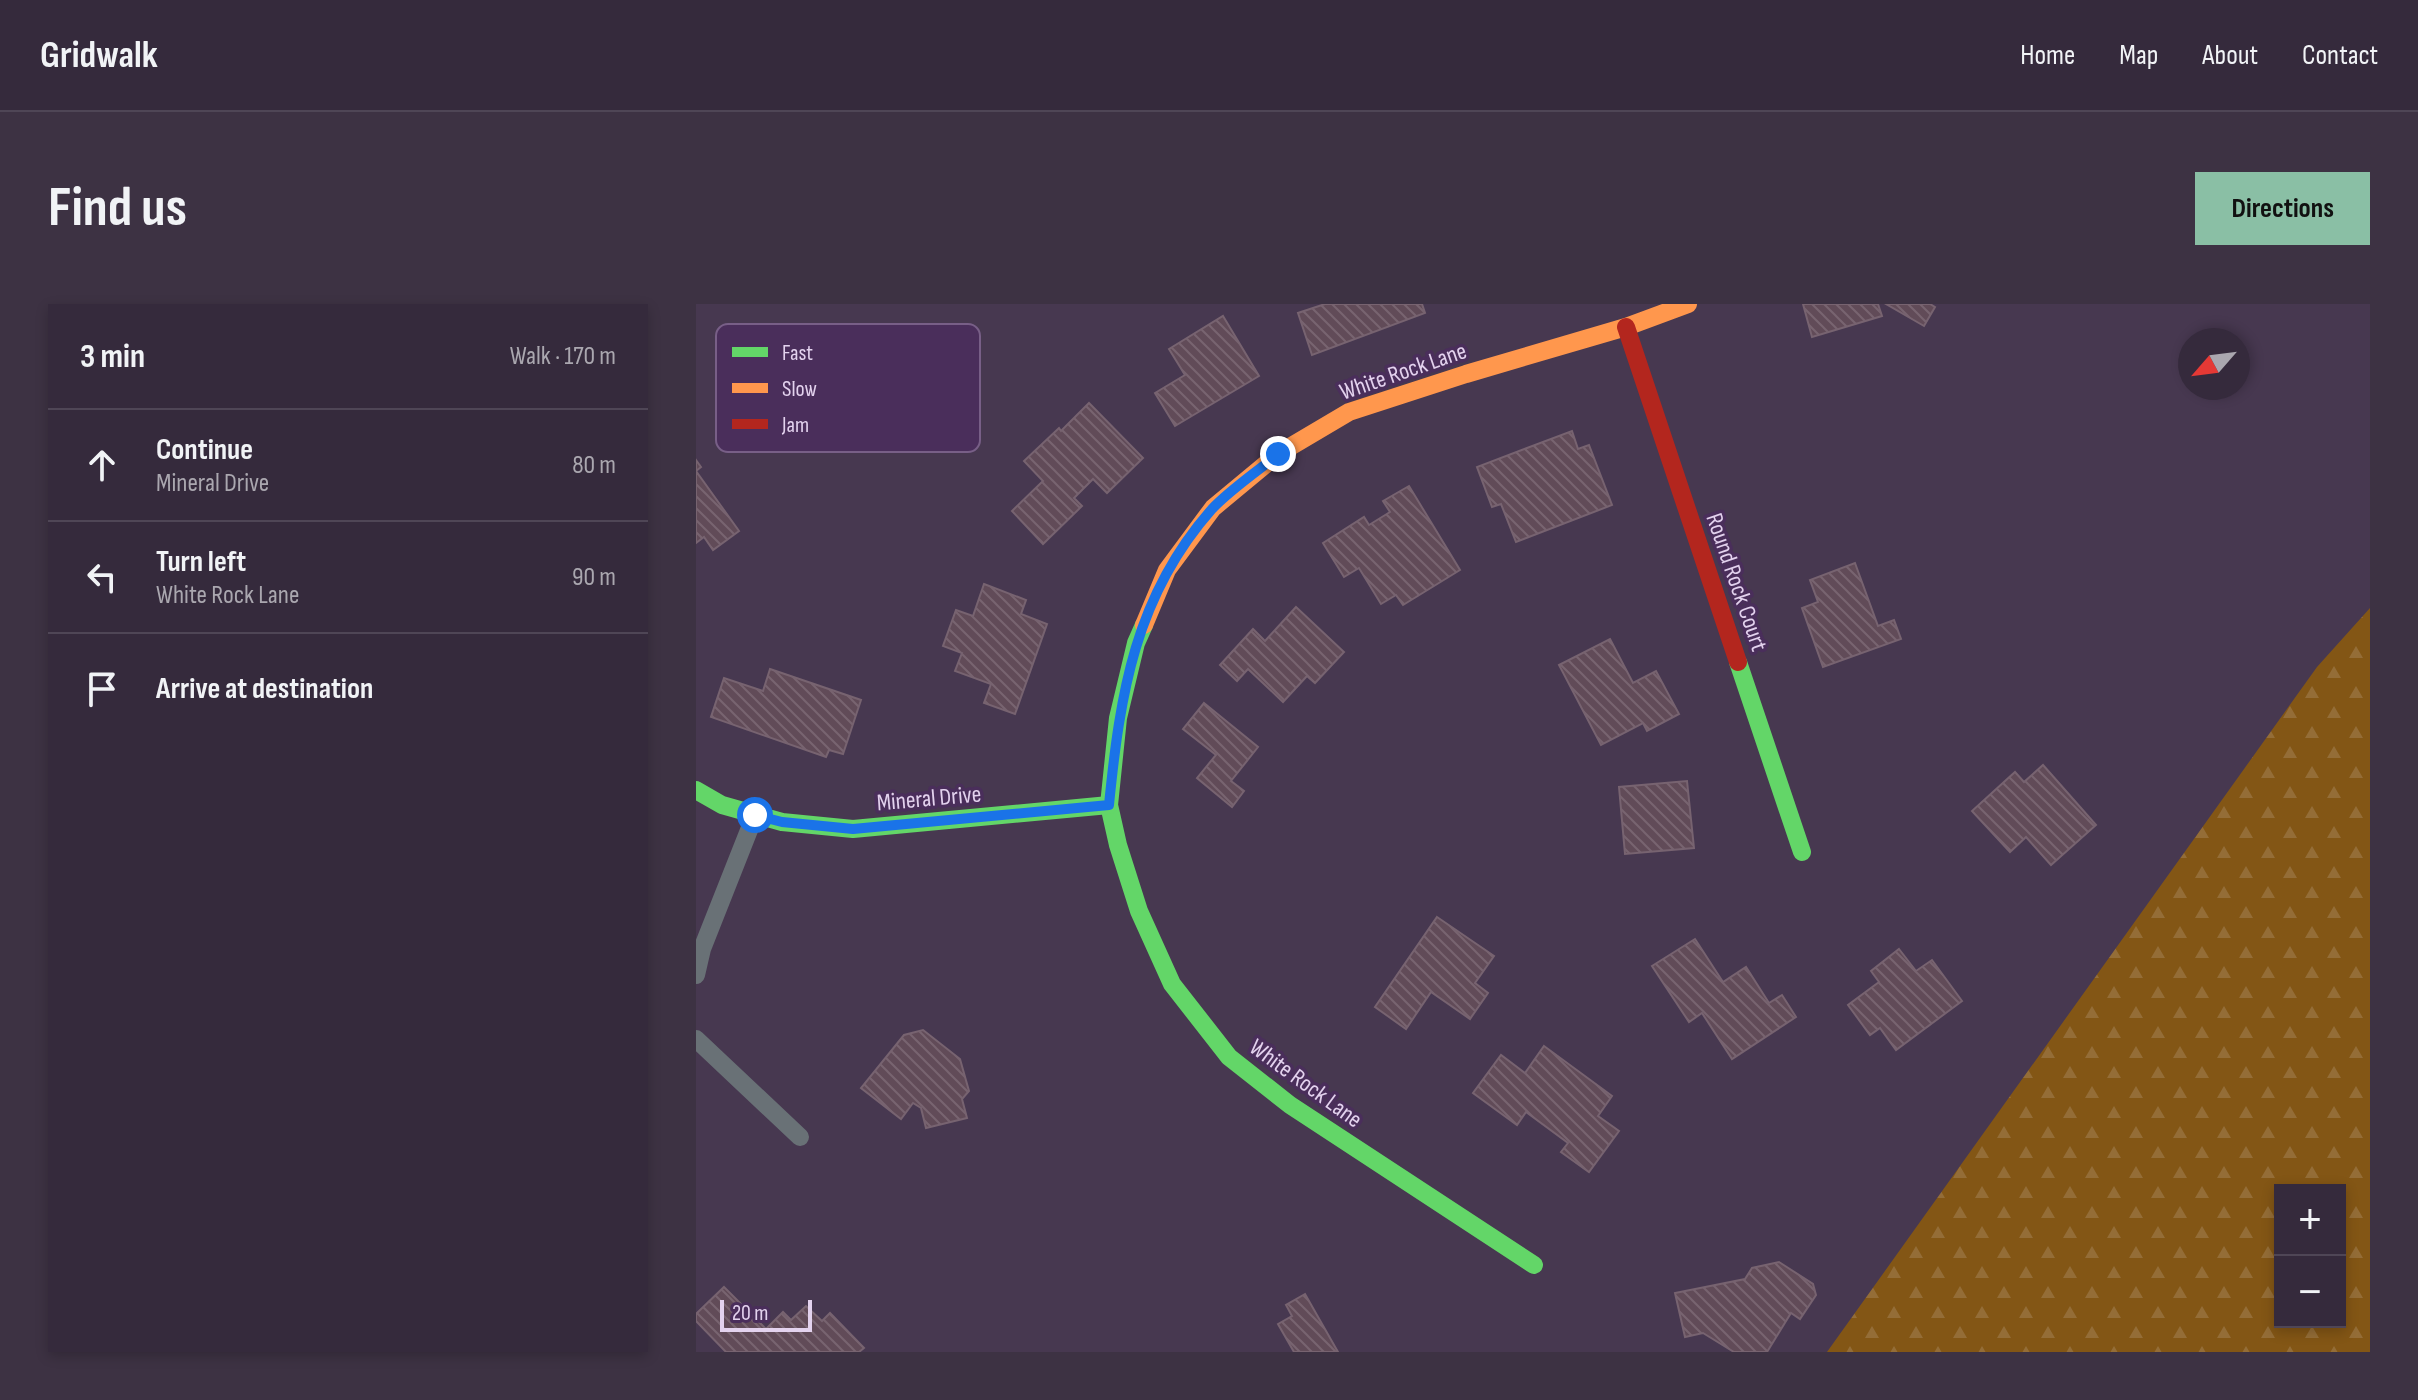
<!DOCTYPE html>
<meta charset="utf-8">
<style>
body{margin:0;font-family:"Sofia Sans Condensed",sans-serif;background:#3d3243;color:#f1f3f6}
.controls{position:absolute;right:24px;bottom:24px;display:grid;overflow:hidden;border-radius:0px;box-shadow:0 4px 12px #0003}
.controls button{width:72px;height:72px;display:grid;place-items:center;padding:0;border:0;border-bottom:2px solid #4f4656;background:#352a3c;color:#f1f3f6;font:40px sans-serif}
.compass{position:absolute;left:1482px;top:24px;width:72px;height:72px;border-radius:50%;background:#352a3c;box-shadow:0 4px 12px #0003;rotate:242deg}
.scale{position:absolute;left:24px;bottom:20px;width:92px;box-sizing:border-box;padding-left:8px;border:4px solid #e3d2ee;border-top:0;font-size:22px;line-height:28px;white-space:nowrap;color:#e3d2ee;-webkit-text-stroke:6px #4a2e5b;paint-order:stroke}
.stop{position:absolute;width:24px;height:24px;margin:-18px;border:6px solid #1a73e8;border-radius:50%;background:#fff}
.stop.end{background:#1a73e8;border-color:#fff;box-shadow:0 2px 8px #0008}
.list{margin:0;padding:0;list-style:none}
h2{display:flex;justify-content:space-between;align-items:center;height:104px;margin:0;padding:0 32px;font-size:34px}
h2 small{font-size:26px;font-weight:400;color:#aaa7af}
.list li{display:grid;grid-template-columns:52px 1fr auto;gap:24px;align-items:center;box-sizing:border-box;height:112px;padding:0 32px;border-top:2px solid #4f4656}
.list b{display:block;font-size:30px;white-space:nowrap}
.list p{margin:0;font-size:26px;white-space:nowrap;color:#aaa7af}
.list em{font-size:26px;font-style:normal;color:#aaa7af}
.icon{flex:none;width:44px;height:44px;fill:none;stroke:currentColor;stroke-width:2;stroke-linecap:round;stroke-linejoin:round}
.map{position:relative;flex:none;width:1674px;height:1048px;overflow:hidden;border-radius:0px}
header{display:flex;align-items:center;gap:48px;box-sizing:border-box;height:112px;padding:0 40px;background:#352a3c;border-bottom:2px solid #4f4656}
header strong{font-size:38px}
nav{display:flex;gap:44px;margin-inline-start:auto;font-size:28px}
.intro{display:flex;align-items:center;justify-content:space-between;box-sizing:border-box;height:192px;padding:0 48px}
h1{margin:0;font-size:56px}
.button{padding:20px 36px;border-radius:0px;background:#8abfa5;color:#111;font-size:28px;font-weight:700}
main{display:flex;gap:48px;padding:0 48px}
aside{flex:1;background:#352a3c;border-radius:0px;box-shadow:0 4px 12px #0003}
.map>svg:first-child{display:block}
.forest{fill:url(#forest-firs);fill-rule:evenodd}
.building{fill:url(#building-back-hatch);stroke:#776370;stroke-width:2}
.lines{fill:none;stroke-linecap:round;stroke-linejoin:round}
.lane{stroke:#697176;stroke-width:18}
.fast{stroke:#63d668;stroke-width:18}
.slow{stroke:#ff974d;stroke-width:18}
.jam{stroke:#b3261e;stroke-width:18}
.route{stroke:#1a73e8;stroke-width:10}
.labels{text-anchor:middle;stroke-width:7;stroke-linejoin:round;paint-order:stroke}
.street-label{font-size:24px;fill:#e3d2ee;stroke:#4a2e5b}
.key{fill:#4a2e5b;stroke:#785f87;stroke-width:2}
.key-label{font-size:22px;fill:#e3d2ee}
</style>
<header>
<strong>Gridwalk</strong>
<nav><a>Home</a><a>Map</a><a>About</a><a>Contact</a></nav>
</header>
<div class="intro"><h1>Find us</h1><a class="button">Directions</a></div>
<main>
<aside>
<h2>3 min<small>Walk · 170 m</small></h2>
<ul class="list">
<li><svg class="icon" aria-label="ahead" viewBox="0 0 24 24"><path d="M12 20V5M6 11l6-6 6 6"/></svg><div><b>Continue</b><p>Mineral Drive</p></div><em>80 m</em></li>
<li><svg class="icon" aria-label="left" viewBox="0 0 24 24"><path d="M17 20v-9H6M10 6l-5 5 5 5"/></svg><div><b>Turn left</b><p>White Rock Lane</p></div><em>90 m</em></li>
<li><svg class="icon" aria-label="arrive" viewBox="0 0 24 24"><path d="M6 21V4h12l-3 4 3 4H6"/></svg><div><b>Arrive at destination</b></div></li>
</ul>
</aside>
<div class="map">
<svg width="1674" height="1048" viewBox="0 0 1674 1048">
<defs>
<pattern id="forest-firs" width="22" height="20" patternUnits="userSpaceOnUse" patternTransform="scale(2)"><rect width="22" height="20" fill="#835615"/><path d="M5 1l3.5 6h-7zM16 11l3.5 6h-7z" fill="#946d37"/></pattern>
<pattern id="building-back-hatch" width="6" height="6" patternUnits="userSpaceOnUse" patternTransform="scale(2)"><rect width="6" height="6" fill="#614b58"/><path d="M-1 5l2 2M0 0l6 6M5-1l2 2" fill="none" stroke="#786470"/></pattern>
</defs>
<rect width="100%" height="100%" fill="#473850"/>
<!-- forest -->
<path class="forest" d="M1674 304V1048H1131L1621 363ZM1584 886H1644V1018H1584Z"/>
<!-- building -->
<g class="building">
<polygon points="629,0 726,0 729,9 616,51 602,9"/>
<polygon points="1107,0 1182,0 1186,12 1116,33"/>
<polygon points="1190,0 1234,0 1239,3 1228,22"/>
<polygon points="527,12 563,72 479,122 459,89 489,71 473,45"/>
<polygon points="393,99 447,154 411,189 397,175 378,194 386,202 347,240 316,207 347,177 328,157 363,124 365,127"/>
<polygon points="876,127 882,145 893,141 916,201 820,238 805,200 796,203 781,163"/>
<polygon points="0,156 5,163 0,167 43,227 17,246 8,233 0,239"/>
<polygon points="713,182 764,266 707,301 700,291 685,300 663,264 648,273 627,239 668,213 673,221 694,208 687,197"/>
<polygon points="1159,259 1182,322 1198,316 1205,335 1127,363 1106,304 1122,298 1114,276"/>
<polygon points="288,280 330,296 325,310 351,320 319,410 288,399 295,380 259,367 266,349 247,342 260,306 277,312"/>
<polygon points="600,303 648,348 619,379 611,372 587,398 552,365 541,377 524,361 557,325 569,337"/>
<polygon points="914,335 937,379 960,367 983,410 951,427 947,419 905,441 863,361"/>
<polygon points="74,365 165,396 147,450 133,446 130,453 15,413 28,374 67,387"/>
<polygon points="508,399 562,443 535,477 548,487 536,503 501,474 520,451 487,425"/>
<polygon points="1347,461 1400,521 1355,561 1330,533 1314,548 1276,507 1319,468 1328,478"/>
<polygon points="991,477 998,544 929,550 923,483"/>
<polygon points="741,613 798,652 779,679 792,689 774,715 735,688 710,725 679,703"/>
<polygon points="999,635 1027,678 1050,663 1073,699 1086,691 1100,713 1036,755 1006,709 993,718 956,662"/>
<polygon points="1203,645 1220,667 1236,656 1266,697 1200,746 1184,724 1174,731 1152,701 1183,678 1175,667"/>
<polygon points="227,726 264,755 273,787 266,795 271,814 230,824 225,804 217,799 205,815 165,784 208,731"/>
<polygon points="848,742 916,792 902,812 923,827 893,868 865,848 872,839 830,808 821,821 777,789 805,751 829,769"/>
<polygon points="1083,958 1117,980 1120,991 1104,1015 1095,1009 1071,1048 1038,1048 1007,1029 989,1033 979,989 1049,975 1056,964"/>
<polygon points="28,983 70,1025 87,1008 95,1016 110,1002 126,1017 134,1009 168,1044 163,1048 30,1048 0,1017 0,1010"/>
<polygon points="609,990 642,1048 598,1048 582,1020 596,1012 590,1001"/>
</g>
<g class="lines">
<!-- lane -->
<g class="lane">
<polyline points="0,671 6,645 59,511"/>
<polyline points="0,735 104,833"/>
</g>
<!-- fast -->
<g class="fast">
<polyline points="448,321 440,339 422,414 413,501 422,541 443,607 476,680 533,753 594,801 838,961"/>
<polyline points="1042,358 1106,548"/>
<polyline points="0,486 26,501 86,518 157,525 413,501"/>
</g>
<!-- slow -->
<polyline class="slow" points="448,321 471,266 517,204 582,150 653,108 770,70 930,23 992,0"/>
<!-- jam -->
<polyline class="jam" points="930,23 1042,358"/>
</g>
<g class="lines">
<!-- route -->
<path class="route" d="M59 511 86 518 157 525 413 501C424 390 439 292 516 205 535 185 561 168 582 150"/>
</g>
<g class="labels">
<!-- street labels -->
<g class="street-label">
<text transform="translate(707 67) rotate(-19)" y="8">White Rock Lane</text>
<text transform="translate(1041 278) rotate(71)" y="8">Round Rock Court</text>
<text transform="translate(233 494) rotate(-5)" y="8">Mineral Drive</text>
<text transform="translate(610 779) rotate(36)" y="8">White Rock Lane</text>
</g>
</g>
<!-- legend -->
<rect x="20" y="20" width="264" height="128" rx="12" class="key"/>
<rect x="36" y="43" width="36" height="10" fill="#63d668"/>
<rect x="36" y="79" width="36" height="10" fill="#ff974d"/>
<rect x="36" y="115" width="36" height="10" fill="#b3261e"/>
<g class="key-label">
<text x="86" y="56">Fast</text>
<text x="86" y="92">Slow</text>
<text x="86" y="128">Jam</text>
</g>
</svg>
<div class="controls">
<button>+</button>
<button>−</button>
</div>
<svg class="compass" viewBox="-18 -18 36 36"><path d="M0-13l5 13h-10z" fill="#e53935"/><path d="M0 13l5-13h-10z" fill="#aaa7af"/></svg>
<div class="scale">20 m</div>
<div class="stop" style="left:59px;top:511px"></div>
<div class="stop end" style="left:582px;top:150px"></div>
</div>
</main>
